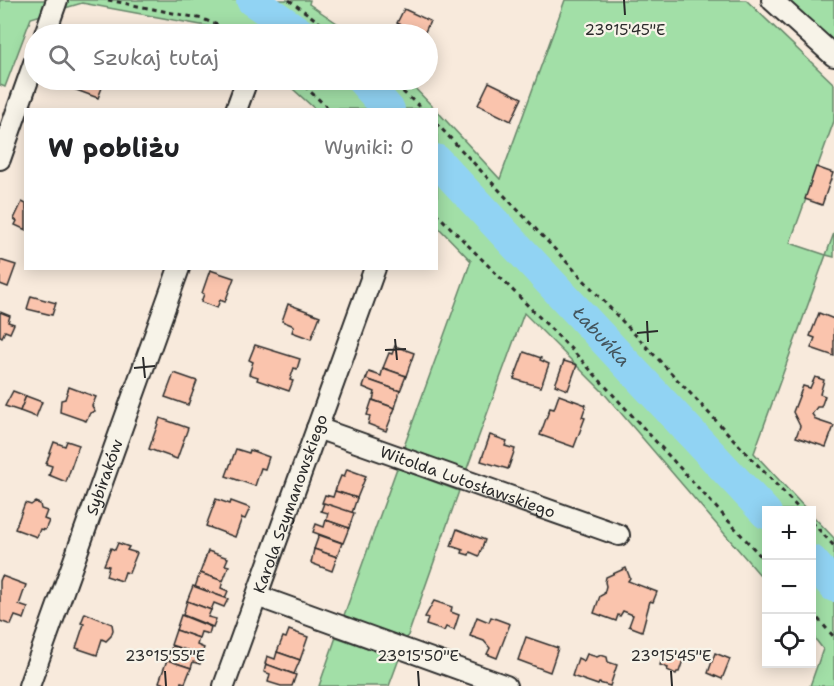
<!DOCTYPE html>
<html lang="pl">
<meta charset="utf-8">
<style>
body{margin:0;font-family:"Shantell Sans",sans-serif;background:#f2f2f2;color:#202124}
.controls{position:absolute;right:18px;bottom:18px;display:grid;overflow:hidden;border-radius:0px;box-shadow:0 3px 15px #0003}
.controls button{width:54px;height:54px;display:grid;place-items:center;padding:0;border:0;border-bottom:2px solid #e0e0e0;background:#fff;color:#202124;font:30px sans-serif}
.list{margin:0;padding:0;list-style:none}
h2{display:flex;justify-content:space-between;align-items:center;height:78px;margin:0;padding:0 24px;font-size:26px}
h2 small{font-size:20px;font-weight:400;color:#757577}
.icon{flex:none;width:33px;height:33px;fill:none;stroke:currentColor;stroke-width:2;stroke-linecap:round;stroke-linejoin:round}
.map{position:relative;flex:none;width:834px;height:686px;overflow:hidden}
.search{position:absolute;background:#fff;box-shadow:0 3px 15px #0003;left:24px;top:24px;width:414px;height:66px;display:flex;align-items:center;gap:15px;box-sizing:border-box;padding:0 21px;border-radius:33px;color:#757577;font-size:22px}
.panel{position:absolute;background:#fff;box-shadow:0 3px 15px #0003;left:24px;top:108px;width:414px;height:162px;border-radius:0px}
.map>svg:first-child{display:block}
.green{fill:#a2dfa7;stroke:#668569;stroke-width:1.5}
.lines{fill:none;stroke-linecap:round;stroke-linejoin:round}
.river{stroke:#91d3f3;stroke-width:32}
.building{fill:#fac4ad;stroke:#2b2b2b;stroke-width:1.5}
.minor-casing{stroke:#2b2b2b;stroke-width:24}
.path{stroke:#2b2b2b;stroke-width:3;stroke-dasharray:4.5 4.5;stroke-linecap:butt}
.minor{stroke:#f7f3e8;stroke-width:20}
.ticks{fill:none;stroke:#2b2b2b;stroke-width:2}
.labels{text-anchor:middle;stroke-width:4.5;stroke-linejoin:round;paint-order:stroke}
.street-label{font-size:16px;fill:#2b2b2b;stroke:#f7f3e8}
.water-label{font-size:18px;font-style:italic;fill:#44555d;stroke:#f7f3e8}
.ticks-label{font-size:15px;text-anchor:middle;fill:#2b2b2b;stroke:#f7f3e8;stroke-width:4.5;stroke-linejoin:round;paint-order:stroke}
</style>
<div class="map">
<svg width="834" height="686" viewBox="0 0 834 686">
<rect width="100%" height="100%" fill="#f8eadc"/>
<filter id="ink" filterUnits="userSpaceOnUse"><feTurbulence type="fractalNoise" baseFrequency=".0167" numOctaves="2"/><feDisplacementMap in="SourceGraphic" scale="12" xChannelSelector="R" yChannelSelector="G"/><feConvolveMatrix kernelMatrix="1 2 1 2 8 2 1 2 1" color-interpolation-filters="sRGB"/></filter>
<g filter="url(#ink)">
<!-- green -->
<g class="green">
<polygon points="0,0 310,0 309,4 353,34 225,34 217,28 82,3 31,18 5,87 0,85"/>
<polygon points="565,0 746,0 834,84 834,121 790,243 826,255 834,233 834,257 826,255 754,453 807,510 766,510 766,582 602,391 524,313 465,474 402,452 471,261 437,226 437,111 500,179"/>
<polygon points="783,0 834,0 834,47"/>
<polygon points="283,80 407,80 435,109 315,109"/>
<polygon points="397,468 459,491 406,641 343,618"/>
<polygon points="812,515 834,538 834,686 810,686 823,649 812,635"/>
<polygon points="336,637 399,659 389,686 319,686"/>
</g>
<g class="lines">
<!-- river -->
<g class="river">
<polyline points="252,0 301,34"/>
<polyline points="362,80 389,110"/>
<path id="s1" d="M436 160 766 513"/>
<polyline points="812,561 834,586"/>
</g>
</g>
<!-- building -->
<g class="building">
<polygon points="404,9 430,21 424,34 397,23"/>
<polygon points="74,80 105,80 98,98 71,88"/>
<polygon points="489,82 522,98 511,121 478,105"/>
<polygon points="816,167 833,173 822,205 805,199"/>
<polygon points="22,202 26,204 26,230 15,225 17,221 14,219"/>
<polygon points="0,260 16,265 8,287 0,284"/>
<polygon points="210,270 234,278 225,302 220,300 217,308 201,302 204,294 202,293"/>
<polygon points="31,296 56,303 52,315 27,309"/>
<polygon points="288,304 320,316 311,339 292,332 294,326 282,321"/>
<polygon points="0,312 10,316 8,322 14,324 10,333 5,331 2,337 0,336"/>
<polygon points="819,313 834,319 834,356 811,348 815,338 810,336"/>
<polygon points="255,345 300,359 297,369 294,368 290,380 293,381 289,391 257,380 258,377 249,374 253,362 249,360"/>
<polygon points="395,346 414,353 406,376 383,368 389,353 392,354"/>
<polygon points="524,352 541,358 540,360 549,364 541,387 514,379"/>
<polygon points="564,361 577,365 568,390 555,385"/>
<polygon points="383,368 406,376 400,391 366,379 369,372 381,376"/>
<polygon points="174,373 197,381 188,405 165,397"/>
<polygon points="815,377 824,380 820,394 825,396 821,407 817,407 812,414 816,420 834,426 826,447 796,437 800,426 793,412 803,386 810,388"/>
<polygon points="366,379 400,391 395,408 373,400 375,392 363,387"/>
<polygon points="69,387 96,397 92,406 95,411 90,413 86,421 60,412 61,400 65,399"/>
<polygon points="13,391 26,396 20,411 5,406"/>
<polygon points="559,395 586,405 582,417 585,418 574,447 540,435 550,408 554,409"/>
<polygon points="26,396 42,402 36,417 20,411"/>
<polygon points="372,400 395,408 386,431 368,424 370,416 367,415"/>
<polygon points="160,418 188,428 177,459 149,449"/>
<polygon points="490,435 507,441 505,446 515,449 508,469 481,461"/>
<polygon points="67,441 79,445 66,482 49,475 52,466 46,464 54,442 65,446"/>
<polygon points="236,449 249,453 250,450 269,457 265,469 261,468 255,486 226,476"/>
<polygon points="347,469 366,476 357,498 335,491 341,476 344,477"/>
<polygon points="335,491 357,498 352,513 322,503 325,495 333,497"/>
<polygon points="216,499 230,504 231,501 250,508 245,519 242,518 235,537 206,526"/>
<polygon points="35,502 40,504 41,509 47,511 44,519 49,521 45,530 40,529 37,537 15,529 25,503 31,505"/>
<polygon points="324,503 354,513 349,528 326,520 328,513 321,511"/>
<polygon points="326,520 349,528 343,543 313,532 316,524 324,527"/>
<polygon points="457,529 485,540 479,556 470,552 469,555 462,553 463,550 451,546"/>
<polygon points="319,535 342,543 337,557 314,549"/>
<polygon points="118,543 129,547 127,550 137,553 129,573 125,572 122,581 106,576 109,566 104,565 111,548 115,550"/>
<polygon points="314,549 337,557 332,571 311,563"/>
<polygon points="208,551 228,558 225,565 229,566 223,581 200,573"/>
<polygon points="626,568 630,578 628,581 657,592 653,602 650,601 642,631 629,626 633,615 623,611 620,616 618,615 616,621 594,613 600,596 604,594 606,586 605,582 606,577"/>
<polygon points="200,573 223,581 221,588 228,591 225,598 195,587"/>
<polygon points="2,576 26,585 19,605 28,608 24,619 15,616 11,625 0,621 0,581"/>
<polygon points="193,586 228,599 224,607 214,603 211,610 187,601"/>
<polygon points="187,601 211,610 208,617 216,619 213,627 183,615"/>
<polygon points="434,601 452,607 451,612 459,615 454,630 446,627 444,631 426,625 428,618 425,617"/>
<polygon points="85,613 112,624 113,630 111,636 106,641 102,639 97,655 76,648 84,624 81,623"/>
<polygon points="181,615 211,627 209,634 201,632 199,638 176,630"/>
<polygon points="477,617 489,622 491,617 510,624 497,658 487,654 490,648 484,641 470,636"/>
<polygon points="176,630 199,638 197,645 204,648 201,655 171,645"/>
<polygon points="289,630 308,637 300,660 277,652 283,637 286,638"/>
<polygon points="526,637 558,648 550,672 518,660"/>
<polygon points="172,646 203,655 200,664 193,662 191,668 167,660"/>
<polygon points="665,650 684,657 679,672 677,672 676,674 667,670 668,668 660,665"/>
<polygon points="277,652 300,660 294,674 265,664 267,656 275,659"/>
<polygon points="715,653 730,659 722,679 708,673"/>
<polygon points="587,654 597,657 601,655 607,657 608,662 617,665 610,686 599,683 598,685 572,676 578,658 584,661"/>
<polygon points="167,660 191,668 185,683 181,682 180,686 170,686 159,682"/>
<polygon points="266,664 296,675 292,686 281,686 268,682 270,674 264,672"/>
</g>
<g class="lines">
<defs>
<g id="minor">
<polyline points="772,0 834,56"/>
<polyline points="45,34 57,0"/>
<polyline points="236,110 247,80"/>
<polyline points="0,159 34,63"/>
<path id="s2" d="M317 428 619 535"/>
<polyline points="257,596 506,686"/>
<path id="s3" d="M29 686 179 268"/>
<path id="s4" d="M224 686 375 268"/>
</g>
</defs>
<!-- minor casing -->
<use href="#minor" class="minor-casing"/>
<!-- path -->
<g class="path">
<polyline points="108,0 203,19 239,34"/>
<polyline points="289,0 335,34"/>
<polyline points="298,80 330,110"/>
<polyline points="389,80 424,110"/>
<polyline points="436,123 800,510"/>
<polyline points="436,213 574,352 766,562"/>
<polyline points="812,522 834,546"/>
<polyline points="812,612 834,637"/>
</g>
<!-- minor -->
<use href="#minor" class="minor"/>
</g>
</g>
<!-- ticks -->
<path class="ticks" d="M624 0 625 15M647 321 648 342M637 333 658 331M395 339 397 360M385 350 406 349M143 357 145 378M134 368 155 366M165 671 166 686M418 671 419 686M671 671 672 686"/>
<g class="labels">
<!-- street labels -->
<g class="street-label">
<text dy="6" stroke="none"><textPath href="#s3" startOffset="222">Sybiraków</textPath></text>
<text dy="6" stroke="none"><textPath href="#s2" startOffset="160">Witolda Lutosławskiego</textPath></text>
<text dy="6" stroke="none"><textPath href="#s4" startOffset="194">Karola Szymanowskiego</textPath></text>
</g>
<!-- water labels -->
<g class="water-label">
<text dy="6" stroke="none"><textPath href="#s1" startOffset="242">Łabuńka</textPath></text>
</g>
</g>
<g class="ticks-label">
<text x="625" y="35">23°15'45"E</text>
<text x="165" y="661">23°15'55"E</text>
<text x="418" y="661">23°15'50"E</text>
<text x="671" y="661">23°15'45"E</text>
</g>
</svg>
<div class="controls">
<button>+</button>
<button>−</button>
<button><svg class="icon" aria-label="locate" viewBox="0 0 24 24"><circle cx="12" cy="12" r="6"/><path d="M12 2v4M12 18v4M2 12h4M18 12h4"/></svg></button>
</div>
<div class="search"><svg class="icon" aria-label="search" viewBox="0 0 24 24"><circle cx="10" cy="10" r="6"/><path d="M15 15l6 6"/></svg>Szukaj tutaj</div>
<section class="panel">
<h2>W pobliżu<small>Wyniki: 0</small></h2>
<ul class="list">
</ul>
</section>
</div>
